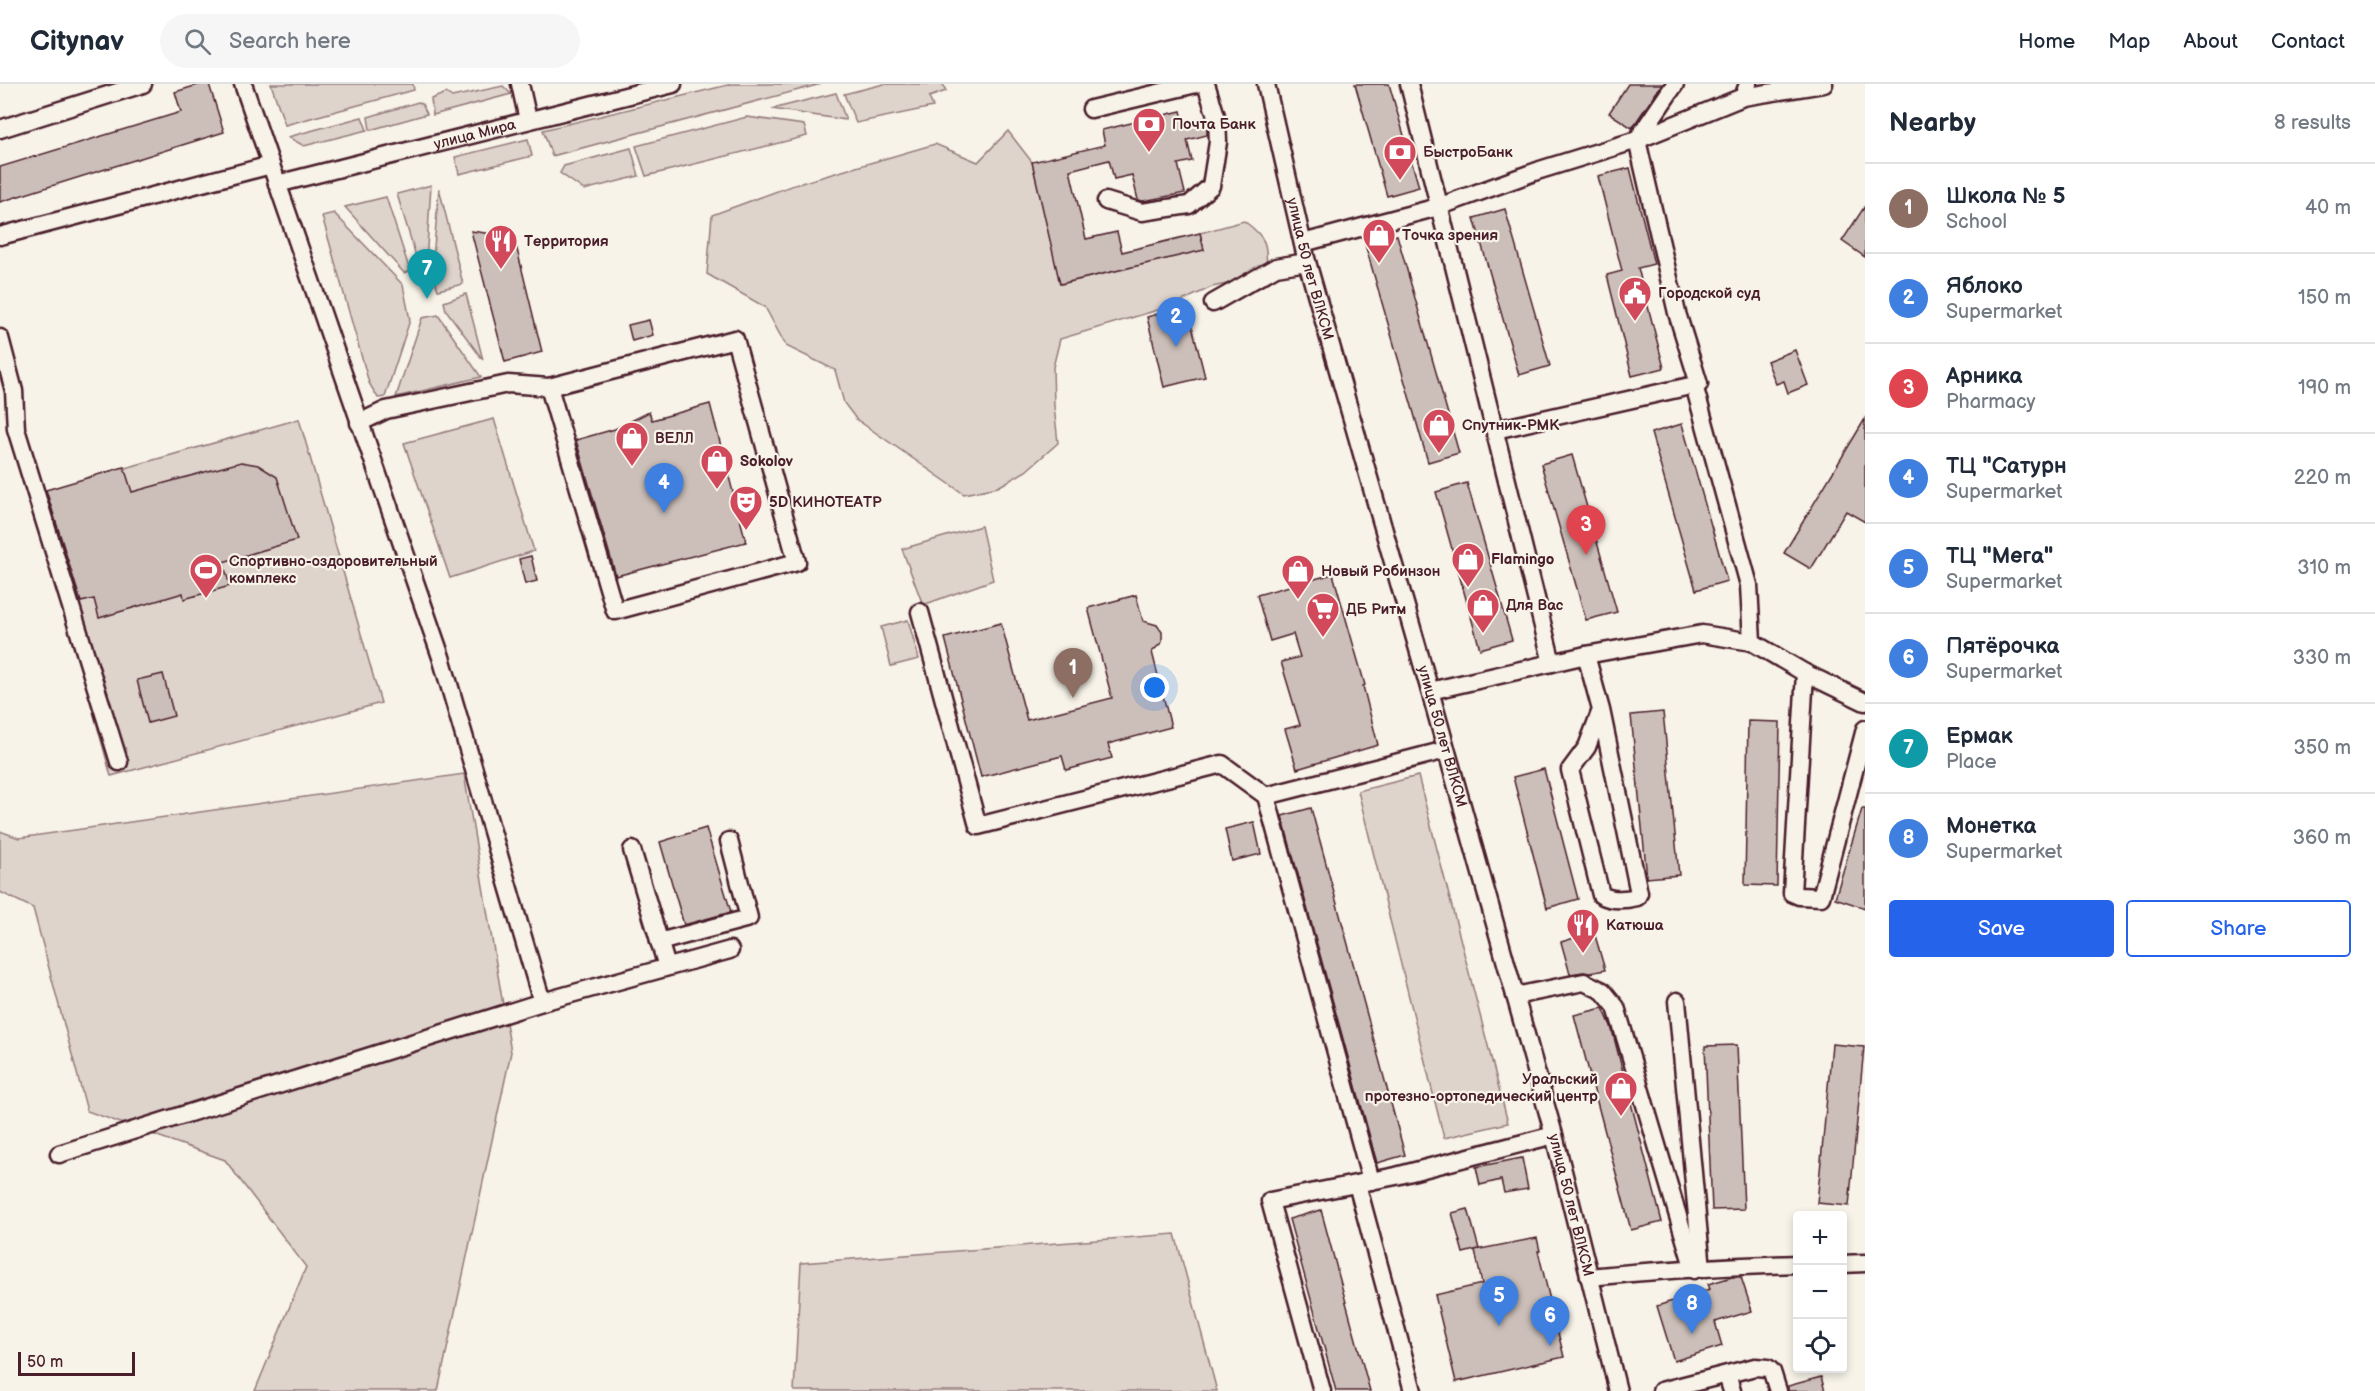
<!DOCTYPE html>
<meta charset="utf-8">
<style>
body{margin:0;font-family:"Balsamiq Sans",sans-serif;background:#f6f6f7;color:#1f2937}
.controls{position:absolute;right:18px;bottom:18px;display:grid;overflow:hidden;border-radius:6px;box-shadow:0 3px 9px #0003}
.controls button{width:54px;height:54px;display:grid;place-items:center;padding:0;border:0;border-bottom:2px solid #e0e1e3;background:#fff;color:#1f2937;font:30px sans-serif}
.scale{position:absolute;left:18px;bottom:15px;width:117px;box-sizing:border-box;padding-left:6px;border:3px solid #4a1f2b;border-top:0;font-size:16px;line-height:21px;white-space:nowrap;color:#4a1f2b;-webkit-text-stroke:4px #f7f3e8;paint-order:stroke}
.you{position:absolute;left:1155px;top:604px;width:21px;height:21px;margin:-15px;border:4px solid #fff;border-radius:50%;background:#1a73e8;box-shadow:0 0 0 9px #1a73e833}
.badge{display:grid;place-items:center;width:39px;height:39px;border-radius:50%;background:#2563eb;color:#fff;font-size:20px;font-weight:700}
.pin{position:absolute;translate:-50% -50px;filter:drop-shadow(0 2px 3px #0008)}
.pin::after{content:'';position:absolute;top:32px;width:21px;height:18px;background:inherit;clip-path:polygon(0 0,100% 0,50% 100%)}
.list{margin:0;padding:0;list-style:none}
h2{display:flex;justify-content:space-between;align-items:center;height:78px;margin:0;padding:0 24px;font-size:26px}
h2 small{font-size:20px;font-weight:400;color:#747a83}
.list li{display:grid;grid-template-columns:39px 1fr auto;gap:18px;align-items:center;box-sizing:border-box;height:90px;padding:0 24px;border-top:2px solid #e0e1e3}
.list b{display:block;font-size:22px;white-space:nowrap}
.list p{margin:0;font-size:20px;white-space:nowrap;color:#747a83}
.list em{font-size:20px;font-style:normal;color:#747a83}
.actions{display:flex;gap:12px;padding:18px 24px}
.actions a{flex:1;padding:14px 0;border:2px solid #2563eb;border-radius:6px;text-align:center;font-size:21px;color:#2563eb}
.actions .main{background:#2563eb;color:#fff}
.icon{flex:none;width:33px;height:33px;fill:none;stroke:currentColor;stroke-width:2;stroke-linecap:round;stroke-linejoin:round}
.map{position:relative;flex:none;width:1865px;height:1307px;overflow:hidden}
header{display:flex;align-items:center;gap:36px;box-sizing:border-box;height:84px;padding:0 30px;background:#fff;border-bottom:2px solid #e0e1e3}
header strong{font-size:28px}
nav{display:flex;gap:33px;margin-inline-start:auto;font-size:21px}
.search{width:420px;height:54px;background:#f6f6f7;display:flex;align-items:center;gap:15px;box-sizing:border-box;padding:0 21px;border-radius:33px;color:#747a83;font-size:22px}
main{display:flex}
aside{flex:1;background:#fff}
.map>svg:first-child{display:block}
.green{fill:#ded4cc;stroke:#947a7c;stroke-width:1.5}
.building{fill:#ccbfb9;stroke:#4a1f2b;stroke-width:1.5}
.lines{fill:none;stroke-linecap:round;stroke-linejoin:round}
.minor-casing{stroke:#4a1f2b;stroke-width:21}
.minor{stroke:#f7f3e8;stroke-width:16}
.labels{text-anchor:middle;stroke-width:4.5;stroke-linejoin:round;paint-order:stroke}
.poi-label{font-size:15px;font-weight:bold;fill:#4a1f2b;stroke:#f7f3e8;text-anchor:start}
.street-label{font-size:15px;fill:#4a1f2b;stroke:#f7f3e8}
</style>
<header>
<strong>Citynav</strong>
<div class="search"><svg class="icon" aria-label="search" viewBox="0 0 24 24"><circle cx="10" cy="10" r="6"/><path d="M15 15l6 6"/></svg>Search here</div>
<nav><a>Home</a><a>Map</a><a>About</a><a>Contact</a></nav>
</header>
<main>
<div class="map">
<svg width="1865" height="1307" viewBox="0 0 1865 1307">
<rect width="100%" height="100%" fill="#f7f3e8"/>
<filter id="ink" filterUnits="userSpaceOnUse"><feTurbulence type="fractalNoise" baseFrequency=".0167" numOctaves="2"/><feDisplacementMap in="SourceGraphic" scale="12" xChannelSelector="R" yChannelSelector="G"/><feConvolveMatrix kernelMatrix="1 2 1 2 8 2 1 2 1" color-interpolation-filters="sRGB"/></filter>
<g filter="url(#ink)">
<!-- green -->
<g class="green">
<polygon points="271,0 413,0 414,6 285,41"/>
<polygon points="732,0 821,0 552,72 543,46"/>
<polygon points="884,0 943,0 946,7 929,13 933,23 856,39 844,10"/>
<polygon points="503,2 511,10 433,31 431,15 446,9 452,13"/>
<polygon points="836,9 846,36 772,25"/>
<polygon points="418,18 422,20 427,30 370,46 368,33"/>
<polygon points="362,33 367,46 304,62 288,53"/>
<polygon points="747,33 804,41 807,52 646,92 636,62"/>
<path d="M1008 47 1032 78 1061 200 1204 166 1200 149 1244 137C1266 153 1268 160 1266 187L1241 197 1212 203 1171 222 1060 255 1053 283 1054 322 1058 359 1026 387 998 403 964 410 856 335 844 319 835 286 786 262 765 223 707 190 712 131 791 102 935 60 978 78Z"/>
<polygon points="528,55 532,72 459,90 455,73"/>
<polygon points="631,64 639,92 584,106 560,89 564,82"/>
<polygon points="431,101 426,180 419,182 397,110"/>
<polygon points="439,104 463,200 438,206 432,187"/>
<polygon points="386,113 410,187 404,189 345,123"/>
<polygon points="334,129 403,201 410,236 385,313 378,314 369,299 322,132"/>
<polygon points="466,210 483,276 446,226 444,218"/>
<polygon points="438,231 481,293 396,313 422,234"/>
<polygon points="299,335 381,619 111,692 33,410"/>
<polygon points="494,335 534,467 450,494 404,359"/>
<polygon points="981,442 993,496 923,521 902,465"/>
<polygon points="908,536 919,575 891,582 881,543"/>
<polygon points="464,690 511,968 438,1307 255,1307 306,1183 225,1076 87,1027 33,824 0,808 0,747 19,754"/>
<polygon points="1418,692 1508,1039 1444,1054 1358,707"/>
<polygon points="1175,1150 1217,1307 794,1307 801,1179"/>
</g>
<!-- building -->
<g class="building">
<polygon points="201,0 209,0 224,48 0,118 0,83 181,28 175,8"/>
<polygon points="1355,0 1389,0 1419,103 1387,112"/>
<polygon points="1628,0 1662,0 1632,44 1609,29"/>
<polygon points="1181,27 1184,39 1206,34 1207,37 1207,51 1187,56 1192,77 1178,80 1185,109 1143,117 1138,116 1132,91 1114,95 1109,76 1070,86 1086,155 1117,148 1122,168 1200,149 1204,166 1060,200 1032,78 1105,61 1102,46"/>
<polygon points="1630,84 1654,180 1638,184 1664,284 1632,292 1607,191 1622,187 1598,92"/>
<polygon points="1865,122 1865,173 1842,157"/>
<polygon points="1505,125 1550,282 1519,291 1474,134"/>
<polygon points="471,147 514,153 542,268 505,278"/>
<polygon points="1397,151 1459,369 1428,378 1365,160"/>
<polygon points="1187,222 1205,293 1164,303 1147,233"/>
<polygon points="649,236 653,251 632,257 628,241"/>
<polygon points="1795,266 1808,301 1788,309 1784,297 1776,300 1767,277"/>
<polygon points="710,320 746,458 616,492 576,356 615,345 649,328 652,336"/>
<polygon points="1865,335 1865,438 1846,427 1811,485 1784,469"/>
<polygon points="1682,340 1727,497 1696,506 1651,349"/>
<polygon points="1572,371 1617,528 1586,536 1541,380"/>
<polygon points="241,378 258,381 277,393 297,456 223,478 230,502 184,515 183,509 99,534 94,515 81,518 46,406 124,383 132,408"/>
<polygon points="1467,399 1512,556 1480,565 1436,408"/>
<polygon points="531,472 537,497 525,500 519,475"/>
<polygon points="1333,490 1365,601 1363,602 1378,661 1297,685 1285,645 1300,641 1281,578 1300,573 1293,550 1270,557 1257,511"/>
<polygon points="1136,511 1143,537 1157,541 1162,548 1162,558 1152,568 1171,643 1108,660 1112,674 1066,686 1062,672 981,693 945,554 1001,539 1027,636 1112,614 1088,524"/>
<polygon points="163,590 174,632 148,639 137,596"/>
<polygon points="1663,628 1679,791 1647,794 1631,631"/>
<polygon points="1748,637 1780,638 1777,802 1745,801"/>
<polygon points="1544,685 1578,815 1547,824 1513,693"/>
<polygon points="1311,724 1405,1071 1377,1079 1282,732"/>
<polygon points="1862,725 1865,725 1865,824 1835,814"/>
<polygon points="1254,738 1261,770 1232,777 1225,745"/>
<polygon points="706,744 731,828 684,841 660,758"/>
<polygon points="1594,848 1605,886 1590,889 1583,888 1570,890 1561,858"/>
<polygon points="1603,924 1611,942 1662,1138 1631,1146 1574,931"/>
<polygon points="1832,960 1864,963 1849,1122 1817,1119"/>
<polygon points="1737,961 1744,1125 1712,1126 1705,962"/>
<polygon points="1522,1074 1528,1105 1504,1109 1501,1096 1480,1101 1476,1083"/>
<polygon points="1468,1125 1479,1165 1463,1169 1452,1129"/>
<polygon points="1321,1126 1370,1307 1336,1307 1289,1135"/>
<polygon points="1537,1154 1540,1167 1538,1167 1564,1273 1456,1298 1435,1211 1482,1200 1475,1166"/>
<polygon points="1732,1193 1741,1193 1752,1227 1715,1238 1722,1262 1674,1277 1657,1222 1710,1205 1708,1200"/>
<polygon points="1821,1293 1825,1307 1788,1307 1788,1302"/>
</g>
<g class="lines">
<defs>
<g id="minor">
<polyline points="243,0 441,573 542,918"/>
<polyline points="520,0 528,36"/>
<path id="s1" d="M1266 0 1307 178 1430 607 1554 1051 1618 1307"/>
<polyline points="1409,0 1552,579"/>
<polyline points="1743,13 1824,0"/>
<polyline points="1091,25 1196,0"/>
<polyline points="0,45 143,0"/>
<polyline points="1637,56 1743,13 1748,0"/>
<polyline points="1637,56 1675,0"/>
<path id="s2" d="M277 100 673 0"/>
<polyline points="1106,117 1142,128 1189,121 1211,102 1218,58 1217,35 1206,0"/>
<polyline points="0,152 271,81"/>
<polyline points="1303,159 1438,123 1540,86 1637,56 1677,229 1699,300 1495,346"/>
<polyline points="1213,219 1276,183 1307,178"/>
<polyline points="0,254 14,307 16,345 119,678"/>
<polyline points="1694,301 1749,501 1752,558"/>
<polyline points="359,339 386,326 508,300 549,303 735,255 797,478 615,527 549,303"/>
<polyline points="920,528 978,742 1222,680 1266,712"/>
<path d="M1586 571 1601 626 1587 663 1570 686 1601 811C1612 817 1625 816 1637 813L1639 809 1601 626"/>
<polyline points="1805,589 1792,809 1799,812 1821,813 1865,645"/>
<polyline points="1430,607 1586,571 1702,550 1752,558 1805,589 1865,618"/>
<polyline points="632,766 667,883"/>
<polyline points="659,858 749,834 729,757"/>
<polyline points="1515,912 1584,898 1603,907 1616,923 1694,1186"/>
<polyline points="1677,917 1702,1185"/>
<polyline points="59,1070 542,918 730,866"/>
<polyline points="1371,1097 1266,712 1446,666"/>
<polyline points="1357,1100 1413,1307"/>
<polyline points="1842,1180 1865,1179"/>
<path d="M1589 1193C1659 1186 1728 1182 1798 1180"/>
<polyline points="1727,1291 1732,1307"/>
<polyline points="1322,1307 1270,1117 1396,1092 1554,1051"/>
<polyline points="1661,1307 1755,1283 1768,1284 1772,1288 1778,1307"/>
</g>
</defs>
<!-- minor casing -->
<use href="#minor" class="minor-casing"/>
<!-- minor -->
<use href="#minor" class="minor"/>
</g>
</g>
<!-- icons -->
<defs>
<symbol id="bank-pin" viewBox="-11 -11 22 30"><path d="M0 17L-7.5 6A9.5 9.5 0 1 1 7.5 6Z" fill="#d1495b" stroke="#f7f3e8"/><path d="M-6-4H6V4H-6ZM0-2.3a2.3 2.3 0 1 0 0 4.6a2.3 2.3 0 1 0 0-4.6Z" fill="#fff"/></symbol>
<symbol id="shop-pin" viewBox="-11 -11 22 30"><path d="M0 17L-7.5 6A9.5 9.5 0 1 1 7.5 6Z" fill="#d1495b" stroke="#f7f3e8"/><path d="M-5-2.5h2.3a2.7 3.5 0 0 1 5.4 0H5L5.5 6h-11ZM-1.5-2.5h3a1.5 2.3 0 0 0-3 0Z" fill="#fff"/></symbol>
<symbol id="restaurant-pin" viewBox="-11 -11 22 30"><path d="M0 17L-7.5 6A9.5 9.5 0 1 1 7.5 6Z" fill="#d1495b" stroke="#f7f3e8"/><path d="M-5-6h1v4h1v-4h1v4h1v-4h1v5L-1.5 .5V6h-2V.5L-5-1ZM5-6V6H3V1.5H1.5Q1.5-4 5-6Z" fill="#fff"/></symbol>
<symbol id="civic-pin" viewBox="-11 -11 22 30"><path d="M0 17L-7.5 6A9.5 9.5 0 1 1 7.5 6Z" fill="#d1495b" stroke="#f7f3e8"/><path d="M-.6-6.5H3V-4.5H.6V-3L4-1V1h2V6H-6V1h2V-1L-.6-3ZM-1.2 2.5V6h2.4V2.5Z" fill="#fff"/></symbol>
<symbol id="theatre-pin" viewBox="-11 -11 22 30"><path d="M0 17L-7.5 6A9.5 9.5 0 1 1 7.5 6Z" fill="#d1495b" stroke="#f7f3e8"/><path d="M-5-5.5Q0-4 5-5.5V0Q5 5 0 6Q-5 5-5 0ZM-3.3-2.5H-1v1.5H-3.3ZM1-2.5H3.3v1.5H1ZM-2.8 1Q0 5.5 2.8 1Z" fill="#fff"/></symbol>
<symbol id="stadium-pin" viewBox="-11 -11 22 30"><path d="M0 17L-7.5 6A9.5 9.5 0 1 1 7.5 6Z" fill="#d1495b" stroke="#f7f3e8"/><path d="M0-5a6.5 5 0 1 0 0 10a6.5 5 0 1 0 0-10ZM-3.5-1.8h7v3.6h-7Z" fill="#fff"/></symbol>
<symbol id="supermarket-pin" viewBox="-11 -11 22 30"><path d="M0 17L-7.5 6A9.5 9.5 0 1 1 7.5 6Z" fill="#d1495b" stroke="#f7f3e8"/><path d="M-6-5.5h2.5l.6 2H6L4.5 2H-2.5L-4.4-4H-6ZM-1.5 3.2a1.3 1.3 0 1 0 .1 0ZM3 3.2a1.3 1.3 0 1 0 .1 0Z" fill="#fff"/></symbol>
</defs>
<g fill-rule="evenodd">
<use href="#bank-pin" x="1130" y="21" width="38" height="52"/>
<use href="#bank-pin" x="1381" y="49" width="38" height="52"/>
<use href="#shop-pin" x="1360" y="132" width="38" height="52"/>
<use href="#restaurant-pin" x="482" y="138" width="38" height="52"/>
<use href="#civic-pin" x="1616" y="190" width="38" height="52"/>
<use href="#shop-pin" x="1420" y="322" width="38" height="52"/>
<use href="#shop-pin" x="613" y="335" width="38" height="52"/>
<use href="#shop-pin" x="698" y="358" width="38" height="52"/>
<use href="#theatre-pin" x="727" y="399" width="38" height="52"/>
<use href="#shop-pin" x="1449" y="456" width="38" height="52"/>
<use href="#stadium-pin" x="187" y="467" width="38" height="52"/>
<use href="#shop-pin" x="1279" y="468" width="38" height="52"/>
<use href="#shop-pin" x="1464" y="502" width="38" height="52"/>
<use href="#supermarket-pin" x="1304" y="506" width="38" height="52"/>
<use href="#restaurant-pin" x="1564" y="822" width="38" height="52"/>
<use href="#shop-pin" x="1602" y="985" width="38" height="52"/>
</g>
<g class="labels">
<!-- poi labels -->
<g class="poi-label">
<text x="1172" y="45">Почта Банк</text>
<text x="1423" y="73">БыстроБанк</text>
<text x="1402" y="156">Точка зрения</text>
<text x="524" y="162">Территория</text>
<text x="1658" y="214">Городской суд</text>
<text x="1462" y="346">Спутник-РМК</text>
<text x="655" y="359">ВЕЛЛ</text>
<text x="740" y="382">Sokolov</text>
<text x="769" y="423">5D КИНОТЕАТР</text>
<text x="1491" y="480">Flamingo</text>
<text x="229" y="482">Спортивно-оздоровительный<tspan x="229" dy="17">комплекс</tspan></text>
<text x="1321" y="492">Новый Робинзон</text>
<text x="1506" y="526">Для Вас</text>
<text x="1346" y="530">ДБ Ритм</text>
<text x="1606" y="846">Катюша</text>
<text x="1598" y="1000" text-anchor="end">Уральский<tspan x="1598" dy="17">протезно-ортопедический центр</tspan></text>
</g>
<!-- street labels -->
<g class="street-label">
<text dy="5" stroke="none"><textPath href="#s2" startOffset="204">улица Мира</textPath></text>
<text dy="5" stroke="none"><textPath href="#s1" startOffset="190">улица 50 лет ВЛКСМ</textPath></text>
<text dy="5" stroke="none"><textPath href="#s1" startOffset="676">улица 50 лет ВЛКСМ</textPath></text>
<text dy="5" stroke="none"><textPath href="#s1" startOffset="1162">улица 50 лет ВЛКСМ</textPath></text>
</g>
</g>
</svg>
<div class="controls">
<button>+</button>
<button>−</button>
<button><svg class="icon" aria-label="locate" viewBox="0 0 24 24"><circle cx="12" cy="12" r="6"/><path d="M12 2v4M12 18v4M2 12h4M18 12h4"/></svg></button>
</div>
<div class="scale">50 m</div>
<div class="you"></div>
<div class="pin badge" style="left:1073px;top:614px;background:#8d6e63">1</div>
<div class="pin badge" style="left:1176px;top:263px;background:#3f7fe0">2</div>
<div class="pin badge" style="left:1586px;top:471px;background:#e0444e">3</div>
<div class="pin badge" style="left:664px;top:429px;background:#3f7fe0">4</div>
<div class="pin badge" style="left:1499px;top:1242px;background:#3f7fe0">5</div>
<div class="pin badge" style="left:1550px;top:1262px;background:#3f7fe0">6</div>
<div class="pin badge" style="left:427px;top:215px;background:#0f9aa8">7</div>
<div class="pin badge" style="left:1692px;top:1250px;background:#3f7fe0">8</div>
</div>
<aside>
<h2>Nearby<small>8 results</small></h2>
<ul class="list">
<li><span class="badge" style="background:#8d6e63">1</span><div><b>Школа № 5</b><p>School</p></div><em>40 m</em></li>
<li><span class="badge" style="background:#3f7fe0">2</span><div><b>Яблоко</b><p>Supermarket</p></div><em>150 m</em></li>
<li><span class="badge" style="background:#e0444e">3</span><div><b>Арника</b><p>Pharmacy</p></div><em>190 m</em></li>
<li><span class="badge" style="background:#3f7fe0">4</span><div><b>ТЦ &quot;Сатурн</b><p>Supermarket</p></div><em>220 m</em></li>
<li><span class="badge" style="background:#3f7fe0">5</span><div><b>ТЦ &quot;Мега&quot;</b><p>Supermarket</p></div><em>310 m</em></li>
<li><span class="badge" style="background:#3f7fe0">6</span><div><b>Пятёрочка</b><p>Supermarket</p></div><em>330 m</em></li>
<li><span class="badge" style="background:#0f9aa8">7</span><div><b>Ермак</b><p>Place</p></div><em>350 m</em></li>
<li><span class="badge" style="background:#3f7fe0">8</span><div><b>Монетка</b><p>Supermarket</p></div><em>360 m</em></li>
</ul>
<div class="actions"><a class="main">Save</a><a>Share</a></div>
</aside>
</main>
